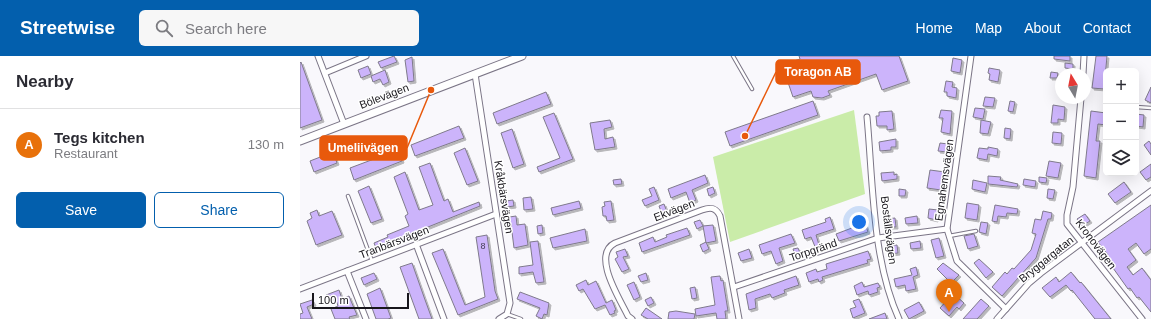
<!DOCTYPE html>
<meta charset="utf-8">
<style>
body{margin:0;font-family:Helvetica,sans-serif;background:#f7f7f7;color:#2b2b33}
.controls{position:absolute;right:12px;top:12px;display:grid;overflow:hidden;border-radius:6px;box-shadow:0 4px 16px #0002}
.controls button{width:36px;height:36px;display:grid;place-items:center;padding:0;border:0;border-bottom:1px solid #e1e1e2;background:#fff;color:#2b2b33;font:20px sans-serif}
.compass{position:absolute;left:755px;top:12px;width:36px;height:36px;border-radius:50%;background:#fff;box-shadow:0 4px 16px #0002;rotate:350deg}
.scale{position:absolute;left:12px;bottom:10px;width:97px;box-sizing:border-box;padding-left:4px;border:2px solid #18161c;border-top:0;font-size:11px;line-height:14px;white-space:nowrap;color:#18161c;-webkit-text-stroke:3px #fff;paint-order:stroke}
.you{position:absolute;left:559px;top:166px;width:14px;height:14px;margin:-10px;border:3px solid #fff;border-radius:50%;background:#1a73e8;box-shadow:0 0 0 6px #1a73e833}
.badge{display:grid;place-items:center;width:26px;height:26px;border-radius:50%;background:#035fad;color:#fff;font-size:13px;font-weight:700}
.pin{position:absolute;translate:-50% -33px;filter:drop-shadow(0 1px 2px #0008)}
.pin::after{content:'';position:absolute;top:21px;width:14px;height:12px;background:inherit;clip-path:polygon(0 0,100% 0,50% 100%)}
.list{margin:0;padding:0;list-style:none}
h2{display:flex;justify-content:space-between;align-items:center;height:52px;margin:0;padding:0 16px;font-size:17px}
h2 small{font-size:13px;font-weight:400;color:#7c7c81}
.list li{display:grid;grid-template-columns:26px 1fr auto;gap:12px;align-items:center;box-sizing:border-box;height:72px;padding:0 16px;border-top:1px solid #e1e1e2}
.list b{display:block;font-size:15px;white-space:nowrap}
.list p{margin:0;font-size:13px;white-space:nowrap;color:#7c7c81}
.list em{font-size:13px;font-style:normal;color:#7c7c81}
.actions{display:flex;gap:8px;padding:12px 16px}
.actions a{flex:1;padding:9px 0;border:1px solid #035fad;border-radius:6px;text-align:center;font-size:14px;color:#035fad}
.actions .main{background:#035fad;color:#fff}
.icon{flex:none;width:22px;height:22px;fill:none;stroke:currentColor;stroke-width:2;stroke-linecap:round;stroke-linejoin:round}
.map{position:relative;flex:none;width:851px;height:263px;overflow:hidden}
header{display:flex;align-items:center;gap:24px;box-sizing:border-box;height:56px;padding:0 20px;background:#035fad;color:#fff}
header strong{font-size:19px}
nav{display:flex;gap:22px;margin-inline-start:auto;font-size:14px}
.search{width:280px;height:36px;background:#f7f7f7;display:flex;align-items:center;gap:10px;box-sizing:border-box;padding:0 14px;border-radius:6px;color:#7c7c81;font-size:15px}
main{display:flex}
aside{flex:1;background:#fff}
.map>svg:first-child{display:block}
.green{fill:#caeca9}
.building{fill:#ccb4fb;stroke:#7f7a8b;filter:url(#shadow)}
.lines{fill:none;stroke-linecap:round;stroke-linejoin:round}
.lane-casing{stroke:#7b7586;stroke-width:4.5}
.street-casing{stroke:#7b7586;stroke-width:7}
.secondary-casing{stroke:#7b7586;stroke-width:9}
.lane{stroke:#fff;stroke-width:2.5}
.street{stroke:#fff;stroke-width:5}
.secondary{stroke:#fff;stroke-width:7}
.labels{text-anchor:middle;stroke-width:3;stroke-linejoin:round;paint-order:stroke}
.number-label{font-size:9px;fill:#453e54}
.street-label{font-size:11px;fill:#18161c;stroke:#fff}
.leader{fill:none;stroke:#e8590c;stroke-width:1.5}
.callout-dot{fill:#e8590c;stroke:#fff;stroke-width:1.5}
.callout{fill:#e8590c;stroke:#e8590c;stroke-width:1.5}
.callout-label{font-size:12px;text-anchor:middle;font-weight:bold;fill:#fff}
</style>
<header>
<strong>Streetwise</strong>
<div class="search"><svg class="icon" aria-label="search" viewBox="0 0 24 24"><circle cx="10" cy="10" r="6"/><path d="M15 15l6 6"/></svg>Search here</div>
<nav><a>Home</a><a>Map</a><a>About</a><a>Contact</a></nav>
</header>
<main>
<aside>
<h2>Nearby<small></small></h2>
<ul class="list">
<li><span class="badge" style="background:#e8710a">A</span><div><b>Tegs kitchen</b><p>Restaurant</p></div><em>130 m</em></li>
</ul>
<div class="actions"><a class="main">Save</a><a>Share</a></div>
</aside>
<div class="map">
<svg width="851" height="263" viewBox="0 0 851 263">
<defs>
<filter id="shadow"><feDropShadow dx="2" dy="2" stdDeviation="0" flood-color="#0004"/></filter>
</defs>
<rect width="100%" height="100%" fill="#f9f8fc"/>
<!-- green -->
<polygon class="green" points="554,54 565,138 430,186 413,101"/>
<!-- building -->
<g class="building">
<polygon points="94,0 97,6 81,12 78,6"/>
<polygon points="499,0 599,0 608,25 582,34 576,18 528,35 530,39 522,42 513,41 511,35 493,41 482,9 500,3"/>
<polygon points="754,0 770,0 770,5 754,3"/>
<polygon points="796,0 807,0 804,33 792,32"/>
<polygon points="112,1 114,25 108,26 105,4"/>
<polygon points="653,2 662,4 660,17 651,15"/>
<polygon points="1,6 22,64 0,72 0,7"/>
<polygon points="765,7 773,8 773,13 765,12"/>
<polygon points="68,10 71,18 61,22 58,14"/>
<polygon points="689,12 700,14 698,26 689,24 690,18 688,17"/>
<polygon points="85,14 89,26 83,29 80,23 73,26 71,20"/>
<polygon points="751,16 758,17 757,22 750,22"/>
<polygon points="646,25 653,26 652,31 657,32 656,42 647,40 647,36 644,36"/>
<polygon points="851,31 851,47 845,44"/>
<polygon points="246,36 251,48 197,68 193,57"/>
<polygon points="685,41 695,42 693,51 683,50"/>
<polygon points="513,45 518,59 430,90 425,76"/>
<polygon points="710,45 715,46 713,56 708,55"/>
<polygon points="753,49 765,51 764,64 758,63 758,67 751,67"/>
<polygon points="675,52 685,53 683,63 673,61"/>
<polygon points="641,54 652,55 650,78 641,76 643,62 639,62"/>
<polygon points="592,55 594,73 587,74 587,70 577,70 576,60 579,60 579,56"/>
<polygon points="791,55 806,57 806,69 798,68 796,85 800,85 796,122 784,120"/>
<polygon points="254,57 273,103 239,116 237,111 260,102 243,61"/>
<polygon points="836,58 844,59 843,71 836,70"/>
<polygon points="310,64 312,71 304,73 305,83 313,81 315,91 295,94 290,67"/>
<polygon points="681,64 691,66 688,78 680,77"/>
<polygon points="159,70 164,82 115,100 111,89"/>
<polygon points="705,72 711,73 710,83 704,82"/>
<polygon points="212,73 224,108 213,112 201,77"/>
<polygon points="753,76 762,77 761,88 752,87"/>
<polygon points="596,83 596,91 591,91 591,94 580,95 579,86"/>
<polygon points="849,85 851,88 851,99 844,89"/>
<polygon points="640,87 648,88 647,96 638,95"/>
<polygon points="688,91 698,93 697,100 688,98 687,104 677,102 679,92 688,93"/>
<polygon points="165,92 178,125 167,129 154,97"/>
<polygon points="98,94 102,105 54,124 50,112"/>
<polygon points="33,96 37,107 14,116 10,105"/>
<polygon points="749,105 761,107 758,122 746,120"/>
<polygon points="130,107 144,145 148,143 153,156 179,146 180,150 76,192 74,187 88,181 87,179 109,170 105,160 108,158 94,121 105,116 119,154 133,149 119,111"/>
<polygon points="851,108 851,121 846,124 840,116"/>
<polygon points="630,114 645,116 641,134 627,132"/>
<polygon points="594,116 594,119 597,118 597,123 582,125 581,117"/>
<polygon points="405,119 408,127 392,134 396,144 390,147 386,136 371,142 368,133"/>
<polygon points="688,120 701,121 700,124 718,128 717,131 688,128"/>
<polygon points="739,121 747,122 746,127 739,126"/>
<polygon points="321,123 322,128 314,129 313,124"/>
<polygon points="724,123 736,125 735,131 723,129"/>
<polygon points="673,124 687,127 685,136 672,133"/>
<polygon points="824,126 831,136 815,147 808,138"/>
<polygon points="69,130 82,163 71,167 58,135"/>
<polygon points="354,131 359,144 345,150 342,144 352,140 349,133"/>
<polygon points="413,131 415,137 409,140 407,133"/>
<polygon points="599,133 606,134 605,140 599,140"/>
<polygon points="748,133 755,134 753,143 747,142"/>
<polygon points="231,141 233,153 224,154 223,142"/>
<polygon points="213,144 214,150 207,151 206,145"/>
<polygon points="279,145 281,152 253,159 251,152"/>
<polygon points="311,145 314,164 307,165 306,160 303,160 302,151 305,150 304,146"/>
<polygon points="667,147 679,149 677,164 665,162"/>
<polygon points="364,148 367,156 362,158 359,150"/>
<polygon points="695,149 718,153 717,158 707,157 706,161 698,160 697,166 692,165"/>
<polygon points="851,149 851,193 844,198 836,187 828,193 836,204 827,211 833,219 842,212 851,224 851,256 839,241 837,242 830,232 828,233 813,212 805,201 808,199 798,186"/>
<polygon points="629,153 638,154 636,164 628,162"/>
<polygon points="17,154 19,160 32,155 42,179 16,189 7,165 12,162 10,157"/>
<polygon points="743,155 752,157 751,163 748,163 736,202 702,240 692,231 705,216 707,218 712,212 714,213 731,194 736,178 732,177 735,163 741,164"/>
<polygon points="785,158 790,165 782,170 777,163"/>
<polygon points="216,160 217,169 225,168 228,189 214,192 211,168 204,169 203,162"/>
<polygon points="617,160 618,167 606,168 605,162"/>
<polygon points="530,161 534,173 516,179 520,192 516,193 511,181 505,183 502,174 526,166 525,163"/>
<polygon points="595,162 596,171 586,171 586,163"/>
<polygon points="400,164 403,170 397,173 394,166"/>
<polygon points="681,166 688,167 686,178 679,176"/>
<polygon points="565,167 568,176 539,185 536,178"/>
<polygon points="242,169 243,177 238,178 237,170"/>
<polygon points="413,169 416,185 406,187 403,170"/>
<polygon points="387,172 390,179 342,196 339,187 353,181 355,186 367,181 366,179"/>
<polygon points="285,173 287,185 253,192 250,182"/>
<polygon points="491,178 495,187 479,192 483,205 476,208 471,195 462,198 459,189"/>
<polygon points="674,178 678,190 668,193 664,180"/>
<polygon points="187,179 195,235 198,243 158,259 132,197 143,193 165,249 185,241 176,181"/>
<polygon points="639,182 644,200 636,202 631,184"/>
<polygon points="238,185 244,226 236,227 233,216 219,218 219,211 233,209 230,186"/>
<polygon points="620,185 621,192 611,193 610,187"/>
<polygon points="406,186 409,193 403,196 400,189"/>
<polygon points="597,189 598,197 590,198 588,190"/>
<polygon points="498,192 501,199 496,201 493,193"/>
<polygon points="325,193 328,200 323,201 329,213 322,216 315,203 318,201 316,196"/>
<polygon points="449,193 452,202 441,205 438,197"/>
<polygon points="568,195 571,203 567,204 568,207 522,221 523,224 519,226 518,223 509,226 506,217 516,213 517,216 527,213 526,208"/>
<polygon points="679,203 693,216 686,222 674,207"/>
<polygon points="112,207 124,241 132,263 119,263 100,211"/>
<polygon points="643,207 659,219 651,227 637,213"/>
<polygon points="616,211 618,219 613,221 616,233 606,235 605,229 596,231 594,223 612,219 610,213"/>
<polygon points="771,216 780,227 781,226 811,263 795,263 772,234 771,235 766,229 750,241 742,232 756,221 759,226"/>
<polygon points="74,217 77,223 64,229 61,222"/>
<polygon points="346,217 348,224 341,226 338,220"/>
<polygon points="420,220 421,225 423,224 428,255 425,255 426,263 417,263 416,257 396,260 395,253 415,249 411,221"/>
<polygon points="496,220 499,229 484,234 485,237 472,242 470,238 455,243 456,252 449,254 446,238"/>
<polygon points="286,224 288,229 296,225 306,247 312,244 316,254 314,255 315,257 310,259 305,249 295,253 283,233 279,235 276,229"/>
<polygon points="334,226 340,241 334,244 327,229"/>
<polygon points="562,226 564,231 578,227 580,231 577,232 578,236 569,239 568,235 557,239 554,230"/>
<polygon points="395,231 397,242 392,243 390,232"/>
<polygon points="80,232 91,262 88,263 76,263 67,238"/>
<polygon points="39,234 42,243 49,240 51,245 57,259 49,261 50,263 35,263 31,253 38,250 35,241 28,243 26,239"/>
<polygon points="220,236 249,247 247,259 244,258 242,263 236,260 240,252 217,243"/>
<polygon points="656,240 664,247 659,253 657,251 649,260 640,252 648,243 651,246"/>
<polygon points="351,241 354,247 348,250 345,244"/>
<polygon points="559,243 565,257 553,262 550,253 556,251 553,245"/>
<polygon points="681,243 689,250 677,263 663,263"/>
<polygon points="12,244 14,248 7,251 12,263 0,263 0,258 3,257 0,248"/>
<polygon points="619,246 624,255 609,263 604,254"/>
<polygon points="346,252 362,263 348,263 341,259"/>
<polygon points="376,255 395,258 394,263 368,263 369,256"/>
<polygon points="585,257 587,263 569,263"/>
</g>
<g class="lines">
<defs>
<g id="lane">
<polyline points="433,0 452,33"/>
<polyline points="836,51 851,52"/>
<polyline points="48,140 72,205"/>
<polyline points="649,180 676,175"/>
<polyline points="207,258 221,263"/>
</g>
<g id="street">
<polyline points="18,0 44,68"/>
<polyline points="671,0 647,173 657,205 706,253"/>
<polyline points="25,17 66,0"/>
<polyline points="175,18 210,247 207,258 199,263"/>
<polyline points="783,18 784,0"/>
<polyline points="781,42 773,131 767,159 767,168 842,263"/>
<path d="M567 61C573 125 572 204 599 263"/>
<polyline points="116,188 144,263"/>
<polyline points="47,215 66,263"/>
<polyline points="434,231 578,182 647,173"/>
<polyline points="0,233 196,158"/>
<path d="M332 263 328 260C320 243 291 199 315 187L402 154C410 151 416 151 420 160L439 263"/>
<polyline points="697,263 729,227 741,217 851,135"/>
</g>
<polyline id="secondary" points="0,85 222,0"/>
</defs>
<!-- lane casing -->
<use href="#lane" class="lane-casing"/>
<!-- street casing -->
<use href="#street" class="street-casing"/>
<!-- secondary casing -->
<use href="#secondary" class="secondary-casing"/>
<!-- lane -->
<use href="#lane" class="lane"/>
<!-- street -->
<use href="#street" class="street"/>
<!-- secondary -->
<use href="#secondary" class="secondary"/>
</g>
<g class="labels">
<!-- number labels -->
<g class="number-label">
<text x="183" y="193">8</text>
</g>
<!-- street labels -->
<g class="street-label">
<text transform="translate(84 40) rotate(-21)" y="4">Bölevägen</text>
<text transform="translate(644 124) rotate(-82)" y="4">Egnahemsvägen</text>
<text transform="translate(204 141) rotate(81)" y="4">Kråkbärsvägen</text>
<text transform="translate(374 154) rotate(-21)" y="4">Ekvägen</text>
<text transform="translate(589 174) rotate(83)" y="4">Boställsvägen</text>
<text transform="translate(94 186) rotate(-21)" y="4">Tranbärsvägen</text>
<text transform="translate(796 188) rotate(53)" y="4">Kronovägen</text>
<text transform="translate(513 194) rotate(-19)" y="4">Torpgränd</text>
<text transform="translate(746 203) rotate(-39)" y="4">Bryggargatan</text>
</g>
</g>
<!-- callouts -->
<path class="leader" d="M445 80L476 16M131 34L107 92"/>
<g class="callout-dot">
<circle cx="445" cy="80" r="4"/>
<circle cx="131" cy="34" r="4"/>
</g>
<g class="callout">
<rect x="476" y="4" width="84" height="24" rx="4"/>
<rect x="20" y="80" width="87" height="24" rx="4"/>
</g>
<g class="callout-label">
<text x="518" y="20">Toragon AB</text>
<text x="63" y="96">Umeliivägen</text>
</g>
</svg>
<div class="controls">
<button>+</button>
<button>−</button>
<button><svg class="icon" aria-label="layers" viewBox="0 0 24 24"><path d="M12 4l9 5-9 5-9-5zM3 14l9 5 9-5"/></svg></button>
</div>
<svg class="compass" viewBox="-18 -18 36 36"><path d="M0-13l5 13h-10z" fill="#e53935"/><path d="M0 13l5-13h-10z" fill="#7c7c81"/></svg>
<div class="scale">100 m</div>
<div class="you"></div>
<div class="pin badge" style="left:649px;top:256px;background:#e8710a">A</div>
</div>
</main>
